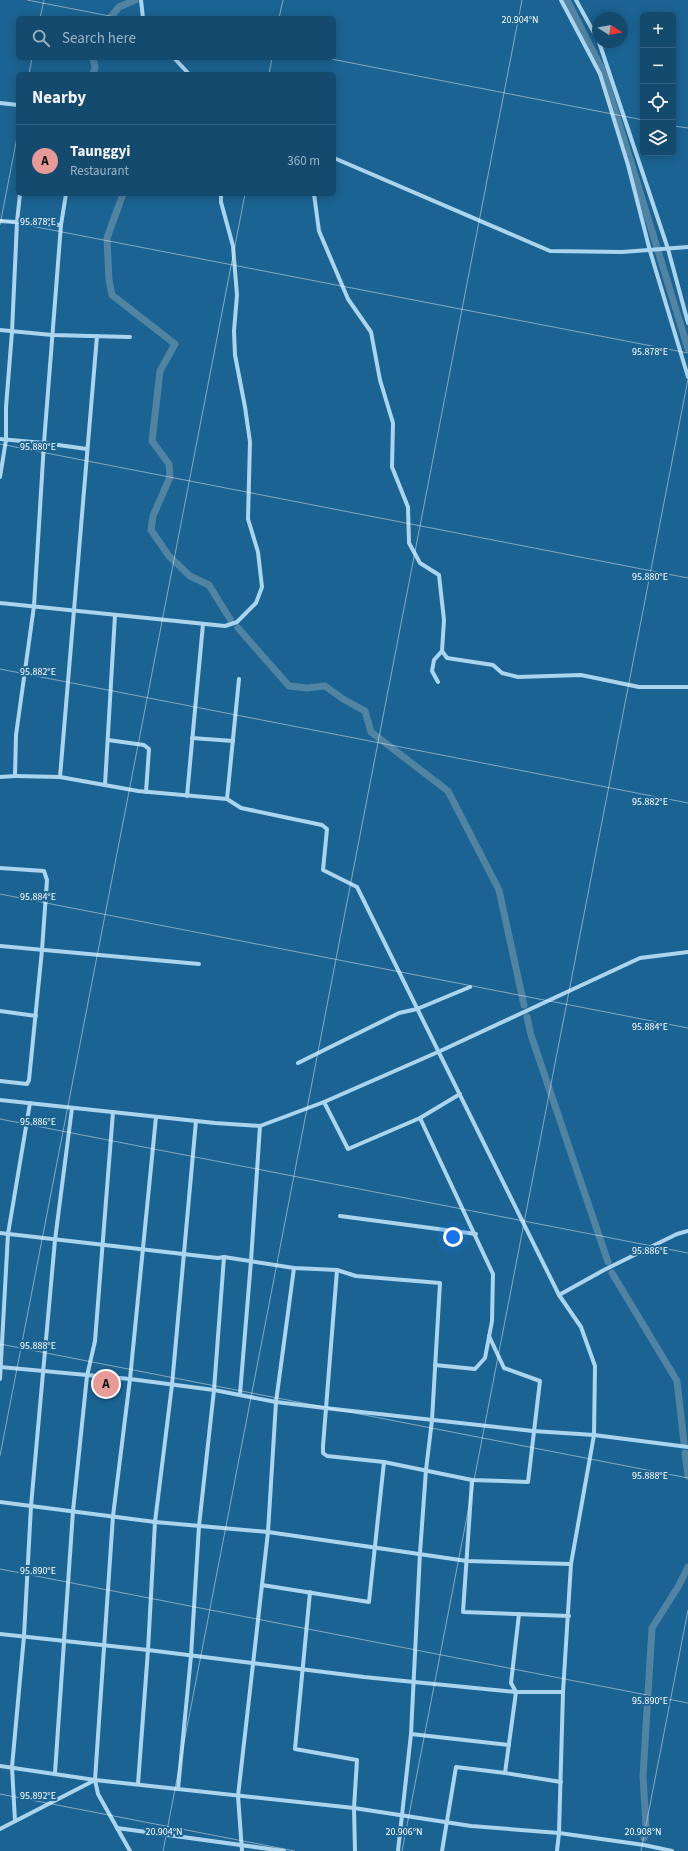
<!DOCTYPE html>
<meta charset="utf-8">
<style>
body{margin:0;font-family:"Source Sans 3",sans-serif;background:#215476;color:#f1f3f6}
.controls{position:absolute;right:12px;top:12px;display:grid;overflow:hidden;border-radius:6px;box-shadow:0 2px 10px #0003}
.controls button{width:36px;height:36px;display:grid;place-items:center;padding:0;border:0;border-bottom:1px solid #336281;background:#144a6e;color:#f1f3f6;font:20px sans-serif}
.compass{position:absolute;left:592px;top:12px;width:36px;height:36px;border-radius:50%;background:#144a6e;box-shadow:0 2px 10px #0003;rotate:101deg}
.you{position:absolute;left:453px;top:1237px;width:14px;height:14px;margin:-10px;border:3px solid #fff;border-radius:50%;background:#1a73e8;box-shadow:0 0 0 6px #1a73e833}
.badge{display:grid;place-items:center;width:26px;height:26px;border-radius:50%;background:#e69b98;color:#111;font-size:13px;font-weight:700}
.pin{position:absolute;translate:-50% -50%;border:2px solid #fff;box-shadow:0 1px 4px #0006}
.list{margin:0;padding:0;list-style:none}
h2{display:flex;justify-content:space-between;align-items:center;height:52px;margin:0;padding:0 16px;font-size:17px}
h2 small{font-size:13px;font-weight:400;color:#9db3c2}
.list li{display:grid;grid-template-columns:26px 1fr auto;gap:12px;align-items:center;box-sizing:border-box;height:72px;padding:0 16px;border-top:1px solid #336281}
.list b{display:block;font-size:15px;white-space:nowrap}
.list p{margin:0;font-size:13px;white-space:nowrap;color:#9db3c2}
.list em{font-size:13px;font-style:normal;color:#9db3c2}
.icon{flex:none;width:22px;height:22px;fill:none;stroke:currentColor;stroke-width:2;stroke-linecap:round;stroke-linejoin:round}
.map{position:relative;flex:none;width:688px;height:1851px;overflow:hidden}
.search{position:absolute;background:#144a6e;box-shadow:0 2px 10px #0003;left:16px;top:16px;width:320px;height:44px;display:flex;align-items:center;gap:10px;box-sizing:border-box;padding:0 14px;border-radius:6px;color:#9db3c2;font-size:15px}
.panel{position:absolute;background:#144a6e;box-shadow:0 2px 10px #0003;left:16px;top:72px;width:320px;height:124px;border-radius:6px}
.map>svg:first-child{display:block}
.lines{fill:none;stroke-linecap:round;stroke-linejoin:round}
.canal{stroke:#5183a3;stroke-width:7}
.minor{stroke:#abd5ef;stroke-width:4}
.ticks{fill:none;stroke:#fff;stroke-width:1;stroke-opacity:0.45}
.ticks-label{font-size:10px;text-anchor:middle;fill:#fff;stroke:#1b6392;stroke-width:4;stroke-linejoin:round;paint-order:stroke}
</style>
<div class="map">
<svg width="688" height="1851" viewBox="0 0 688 1851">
<rect width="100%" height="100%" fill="#1b6392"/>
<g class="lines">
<!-- canal -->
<g class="canal">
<polyline points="567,0 603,71 688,349"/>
<polyline points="110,18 119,7 135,0"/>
<polyline points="93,74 95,67 93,58"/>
<polyline points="123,194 107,238 109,280 112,295 175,344 160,371 152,441 169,464 170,477 153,516 151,530 169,556 190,576 209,585 230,619"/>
<polyline points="238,628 289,686 307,688 325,686 343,699 365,711 371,732 448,791 499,890 524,1005"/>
<polyline points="527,1017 531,1035 608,1262"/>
<polyline points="612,1273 677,1381 684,1443"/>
<polyline points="685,1453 688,1476"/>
<polyline points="644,1838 646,1826 643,1776 652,1628 678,1587 688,1567"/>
</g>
<!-- minor -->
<g class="minor">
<polyline points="141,0 143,18"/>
<polyline points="561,0 600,74 628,165 650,251 688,377"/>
<polyline points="576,0 598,40"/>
<polyline points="599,42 668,249 688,323"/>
<polyline points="174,58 189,74"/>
<polyline points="0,103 18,105"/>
<polyline points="334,158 550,251 622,252 688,247"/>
<polyline points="314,194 319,231 348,299 371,332 380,380 393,423 392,467 408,507 409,543 420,563 439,575 444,620 442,651 434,660 432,671 438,682"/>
<polyline points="0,221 61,225"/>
<polyline points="0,330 52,335 130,337"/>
<polyline points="0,439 44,443 87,449"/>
<polyline points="0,477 6,440 6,407 12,332 17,222 20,194"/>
<polyline points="0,603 225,626 237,622 256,603 262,587 258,552 248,519 250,442 245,407 235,355 234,331 237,295 233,246 221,202 221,194"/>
<polyline points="442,651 447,658 493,665 502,673 518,677 581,675 639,687 688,687"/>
<polyline points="192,738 233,741"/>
<polyline points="108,740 144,745 149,749 146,792"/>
<polyline points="15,776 60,777 138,791 227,799 241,808 322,825 327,829 323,870 357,887 559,1295 581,1327 595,1366 594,1435 571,1564 563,1692 559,1833 557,1851"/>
<polyline points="0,777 15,776 16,735 34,606 44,443 61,225 66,194"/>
<polyline points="60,777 97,336"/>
<polyline points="105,785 115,615"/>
<polyline points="187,796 203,624"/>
<polyline points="227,799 239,679"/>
<polyline points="0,868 44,871 47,880 42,950 29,1080 27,1084 0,1081"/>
<polyline points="0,946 199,964"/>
<polyline points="0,1011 36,1016"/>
<polyline points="298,1063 399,1013 417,1009 470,987"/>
<polyline points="0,1100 215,1123 260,1126 324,1102 438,1052 640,958 688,952"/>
<polyline points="324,1102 348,1149 420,1118 460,1094"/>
<polyline points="420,1118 493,1274 492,1321 485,1358 475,1369 435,1365"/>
<polyline points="340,1216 476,1234"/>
<polyline points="0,1233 218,1258 224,1257 294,1268 337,1270 356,1276 440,1283 432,1420 426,1470 420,1553 411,1734 398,1851"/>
<polyline points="337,1270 323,1446 323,1453 327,1456 384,1462 472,1480 528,1482 540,1381 504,1368 489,1336"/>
<polyline points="559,1295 604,1270 677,1234 688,1231"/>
<polyline points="0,1367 130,1379 214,1390 276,1402 325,1408 533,1431 594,1435 688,1447"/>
<polyline points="0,1379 8,1234 30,1103"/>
<polyline points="240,1394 251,1261 260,1126"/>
<polyline points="472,1480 463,1612 569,1616"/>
<polyline points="0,1502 155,1522 268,1532 467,1561 571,1564"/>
<polyline points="262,1585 369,1602 384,1462"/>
<polyline points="310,1592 295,1749 357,1760 354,1808 355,1851"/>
<polyline points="519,1614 511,1683 516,1692 505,1773 561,1782"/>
<polyline points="0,1634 148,1650 364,1677 516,1692 563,1692"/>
<polyline points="411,1734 509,1745"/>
<polyline points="0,1766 95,1780 354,1808 471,1826 559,1833 644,1845 672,1851"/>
<polyline points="55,1773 73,1511 87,1376 95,1341 113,1112"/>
<polyline points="138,1784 148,1650 155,1522 172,1385 196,1121"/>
<polyline points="178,1789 191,1656 199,1526 214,1390 224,1257"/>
<polyline points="15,1821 12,1767 24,1636 31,1506 55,1240 72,1108"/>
<polyline points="117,1828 284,1851"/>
<polyline points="0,1829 95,1780"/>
<polyline points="130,1851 98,1794 95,1780 113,1516 130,1379 156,1117"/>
<polyline points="242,1851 238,1796 268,1532 276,1402 294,1268"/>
<polyline points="442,1851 456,1767 505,1773"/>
</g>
</g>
<!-- ticks -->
<path class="ticks" d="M27 0 120 18M40 18 44 0M279 18 283 0M326 58 643 120M29 74 32 58M269 74 272 58M673 126 688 128M0 220 688 353M0 225 18 132M0 444 688 578M0 669 688 803M0 894 688 1028M0 1119 688 1253M0 1344 688 1478M0 1456 245 194M0 1569 688 1703M0 1794 295 1851M163 1851 522 0M402 1851 688 379M641 1851 688 1610"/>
<g class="ticks-label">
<text x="520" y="23">20.904°N</text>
<text x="38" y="225">95.878°E</text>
<text x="650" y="355">95.878°E</text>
<text x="38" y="450">95.880°E</text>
<text x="650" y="580">95.880°E</text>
<text x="38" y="675">95.882°E</text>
<text x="650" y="805">95.882°E</text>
<text x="38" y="900">95.884°E</text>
<text x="650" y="1030">95.884°E</text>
<text x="38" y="1125">95.886°E</text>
<text x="650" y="1254">95.886°E</text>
<text x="38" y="1349">95.888°E</text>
<text x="650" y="1479">95.888°E</text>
<text x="38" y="1574">95.890°E</text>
<text x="650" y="1704">95.890°E</text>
<text x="38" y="1799">95.892°E</text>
<text x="164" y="1835">20.904°N</text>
<text x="404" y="1835">20.906°N</text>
<text x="643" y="1835">20.908°N</text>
</g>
</svg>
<div class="controls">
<button>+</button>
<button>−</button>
<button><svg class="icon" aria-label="locate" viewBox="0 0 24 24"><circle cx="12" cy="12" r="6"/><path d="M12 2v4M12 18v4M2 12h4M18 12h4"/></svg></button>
<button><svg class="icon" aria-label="layers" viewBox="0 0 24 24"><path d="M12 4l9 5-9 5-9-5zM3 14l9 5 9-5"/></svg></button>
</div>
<svg class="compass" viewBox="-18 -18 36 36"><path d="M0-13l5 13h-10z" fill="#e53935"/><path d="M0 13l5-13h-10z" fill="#9db3c2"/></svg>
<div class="you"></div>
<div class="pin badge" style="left:106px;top:1384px">A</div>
<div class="search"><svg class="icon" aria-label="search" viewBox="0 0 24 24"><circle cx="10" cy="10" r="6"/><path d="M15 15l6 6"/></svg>Search here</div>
<section class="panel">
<h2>Nearby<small></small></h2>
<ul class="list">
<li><span class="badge">A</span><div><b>Taunggyi</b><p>Restaurant</p></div><em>360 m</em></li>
</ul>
</section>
</div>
